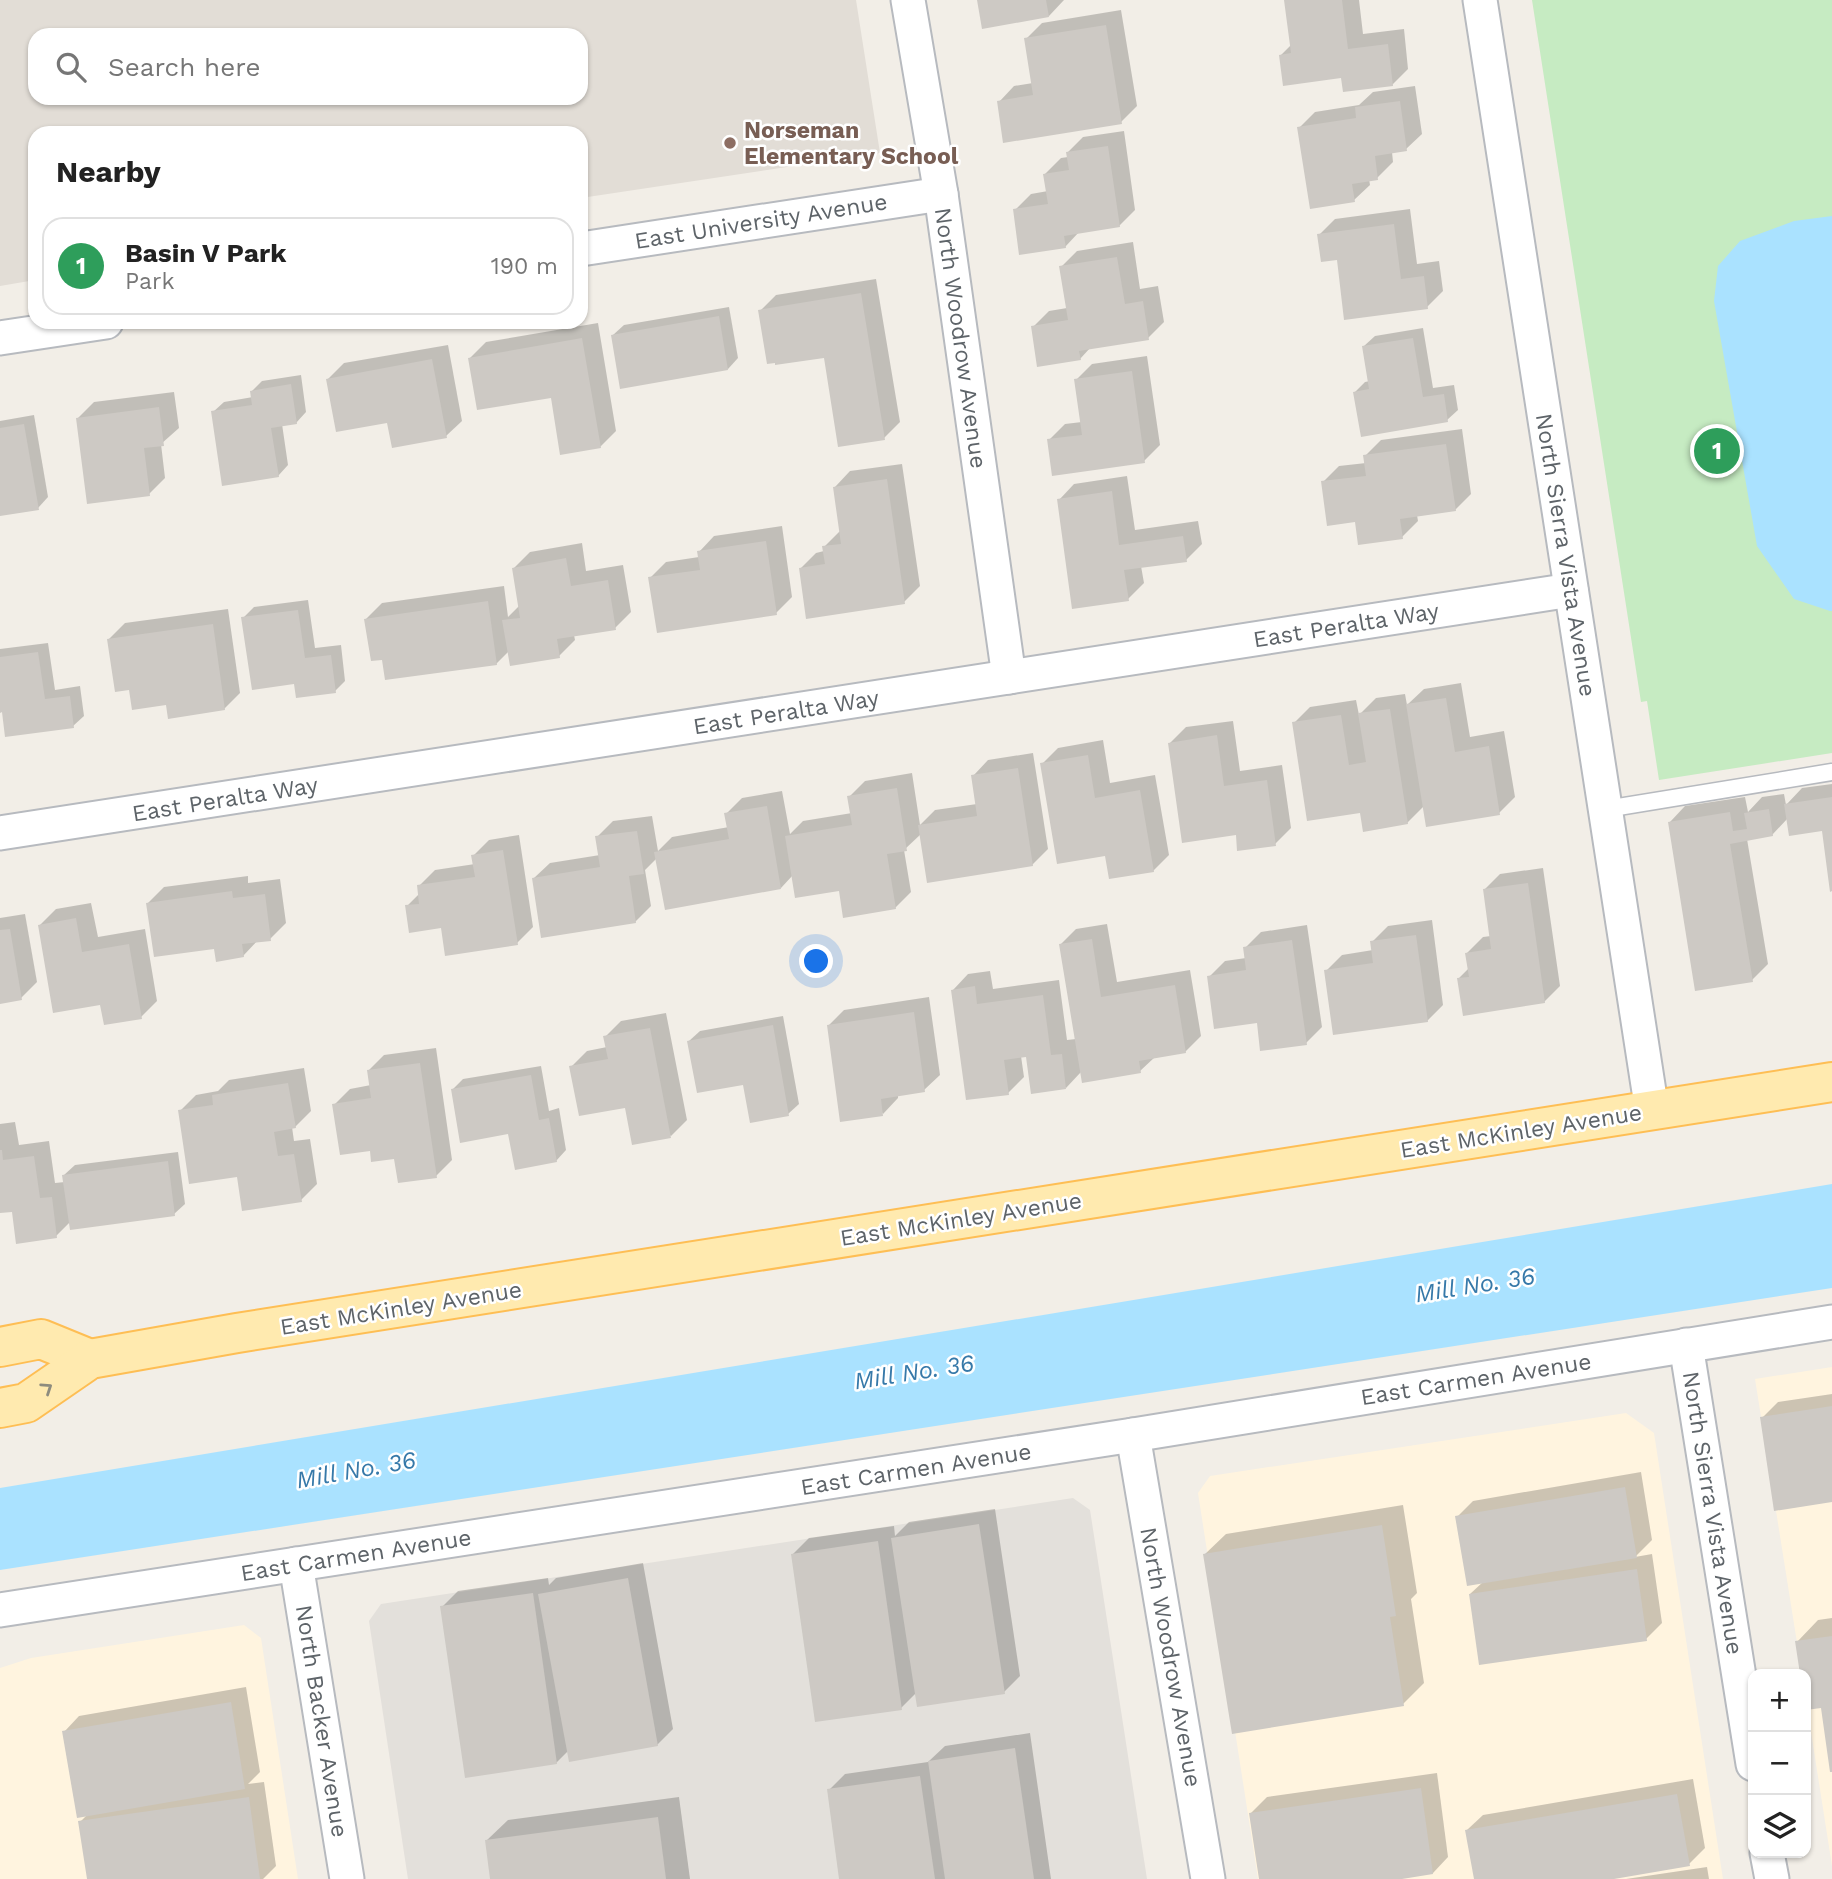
<!DOCTYPE html>
<meta charset="utf-8">
<style>
body{margin:0;font-family:"Work Sans",sans-serif;background:#f2f2f2;color:#222}
.controls{position:absolute;right:21px;bottom:21px;display:grid;overflow:hidden;border-radius:14px;box-shadow:0 2px 5px #0004}
.controls button{width:63px;height:63px;display:grid;place-items:center;padding:0;border:0;border-bottom:2px solid #e0e0e0;background:#fff;color:#222;font:35px sans-serif}
.you{position:absolute;left:817px;top:962px;width:24px;height:24px;margin:-18px;border:5px solid #fff;border-radius:50%;background:#1a73e8;box-shadow:0 0 0 10px #1a73e833}
.badge{display:grid;place-items:center;width:46px;height:46px;border-radius:50%;background:#b45309;color:#fff;font-size:23px;font-weight:700}
.pin{position:absolute;translate:-50% -50%;border:4px solid #fff;box-shadow:0 2px 7px #0006}
.list{margin:0;padding:0;list-style:none}
h2{display:flex;justify-content:space-between;align-items:center;height:91px;margin:0;padding:0 28px;font-size:30px}
h2 small{font-size:23px;font-weight:400;color:#767676}
.list li{display:grid;grid-template-columns:46px 1fr auto;gap:21px;align-items:center;box-sizing:border-box;height:98px;margin:0 14px 14px;padding:0 14px;border:2px solid #e0e0e0;border-radius:21px}
.list b{display:block;font-size:26px;white-space:nowrap}
.list p{margin:0;font-size:23px;white-space:nowrap;color:#767676}
.list em{font-size:23px;font-style:normal;color:#767676}
.icon{flex:none;width:38px;height:38px;fill:none;stroke:currentColor;stroke-width:2;stroke-linecap:round;stroke-linejoin:round}
.map{position:relative;flex:none;width:1832px;height:1879px;overflow:hidden}
.search{position:absolute;background:#fff;box-shadow:0 2px 5px #0004;left:28px;top:28px;width:560px;height:77px;display:flex;align-items:center;gap:18px;box-sizing:border-box;padding:0 24px;border-radius:21px;color:#767676;font-size:26px}
.panel{position:absolute;background:#fff;box-shadow:0 2px 5px #0004;left:28px;top:126px;width:560px;height:203px;border-radius:21px}
.map>svg:first-child{display:block}
.commercial{fill:#fff4df}
.industrial{fill:#e3e0db}
.education{fill:#e2ddd6;fill-rule:evenodd}
.green{fill:#c6ebc2}
.water{fill:#aae2ff}
.shadow{fill:#0003}
.building{fill:#cdc9c4}
.lines{fill:none;stroke-linecap:round;stroke-linejoin:round}
.service-casing{stroke:#b7babf;stroke-width:19}
.minor-casing{stroke:#b7babf;stroke-width:37}
.primary-casing{stroke:#febe54;stroke-width:42}
.service{stroke:#fff;stroke-width:16}
.minor{stroke:#fff;stroke-width:33}
.primary{stroke:#ffeaaf;stroke-width:38}
.oneway{stroke:#8e8c7e}
.education-dot{fill:#8d6e63;stroke:#fff;stroke-width:2.5}
.labels{text-anchor:middle;stroke-width:5;stroke-linejoin:round;paint-order:stroke}
.education-label{font-size:23px;font-weight:bold;fill:#785e54;stroke:#fff;text-anchor:start}
.street-label{font-size:23px;fill:#5e6469;stroke:#fff}
.water-label{font-size:24px;font-style:italic;fill:#3679a9;stroke:#fff}
</style>
<div class="map">
<svg width="1832" height="1879" viewBox="0 0 1832 1879">
<rect width="100%" height="100%" fill="#f2eee7"/>
<!-- commercial -->
<g class="commercial">
<polygon points="1832,1367 1832,1866 1806,1700 1806,1674 1802,1674 1755,1379"/>
<polygon points="1626,1413 1654,1433 1723,1879 1258,1879 1198,1493 1210,1476"/>
<polygon points="244,1625 261,1638 298,1879 0,1879 0,1668 31,1658"/>
</g>
<!-- industrial -->
<polygon class="industrial" points="1073,1498 1090,1510 1147,1879 408,1879 369,1621 381,1604"/>
<!-- education -->
<path class="education" d="M0 0H856L880 153 581 198V133H35V280L0 286ZM35 35H581V98H35Z"/>
<!-- green -->
<polygon class="green" points="1532,0 1832,0 1832,753 1659,780 1647,701 1641,702"/>
<!-- water -->
<g class="water">
<polygon points="1832,216 1832,611 1830,611 1794,599 1757,546 1714,301 1718,266 1740,241 1794,221"/>
<polygon points="1832,1184 1832,1288 0,1570 0,1488"/>
</g>
<!-- shadow -->
<g class="shadow">
<polygon points="979,0 1064,0 1049,16"/>
<polygon points="1285,0 1359,0 1363,34 1404,29 1408,69 1392,85 1343,76 1281,55 1291,45"/>
<polygon points="1121,10 1137,106 1121,122 999,102 1014,86 1033,83 1026,39 1042,23"/>
<polygon points="1415,86 1422,134 1406,149 1392,152 1393,162 1377,178 1369,179 1370,185 1354,200 1299,128 1315,112 1359,105 1373,92"/>
<polygon points="1124,131 1135,210 1119,226 1080,231 1065,247 1015,210 1031,194 1048,191 1045,174 1061,158 1068,157 1068,152 1083,137"/>
<polygon points="1410,209 1417,264 1439,261 1443,291 1427,307 1319,235 1335,219"/>
<polygon points="1133,242 1140,289 1158,286 1164,322 1148,338 1091,347 1080,359 1033,327 1049,311 1067,308 1061,267 1077,251"/>
<polygon points="876,279 900,422 884,438 825,356 760,311 776,295"/>
<polygon points="729,307 738,358 728,369 613,335 624,325"/>
<polygon points="598,323 616,431 600,447 552,396 470,358 486,342"/>
<polygon points="1423,328 1433,388 1454,385 1458,410 1447,420 1355,392 1365,382 1370,381 1364,346 1375,336"/>
<polygon points="448,345 462,421 446,436 328,379 344,363"/>
<polygon points="1147,356 1160,445 1144,461 1049,440 1065,424 1082,422 1076,380 1092,364"/>
<polygon points="301,375 306,412 296,423 282,424 288,465 278,476 213,412 224,402 253,397 252,391 262,381"/>
<polygon points="174,392 179,428 161,444 165,478 149,494 78,418 94,402"/>
<polygon points="34,415 48,497 38,508 0,515 0,421"/>
<polygon points="1462,429 1471,494 1455,510 1417,515 1418,521 1402,537 1356,520 1323,482 1339,466 1366,463 1365,456 1381,440"/>
<polygon points="902,464 920,586 904,602 800,569 816,553 824,551 824,547 840,531 835,487 850,471"/>
<polygon points="1127,476 1135,530 1198,521 1202,544 1186,560 1141,566 1144,583 1128,599 1059,500 1074,484"/>
<polygon points="782,526 792,597 776,613 650,578 666,562 699,557 699,552 714,536"/>
<polygon points="582,543 586,571 623,565 631,612 615,628 574,635 575,640 559,656 509,651 496,664 384,658 366,619 382,603 504,586 508,617 520,605 514,568 530,552"/>
<polygon points="308,600 315,648 341,645 345,681 335,691 295,682 243,618 254,607"/>
<polygon points="228,609 240,693 224,709 167,703 131,688 109,639 125,623"/>
<polygon points="48,643 55,690 80,686 84,716 73,726 0,711 0,649"/>
<polygon points="1461,683 1470,737 1504,731 1515,797 1499,813 1425,805 1407,823 1361,811 1294,723 1310,707 1356,700 1359,715 1376,698 1405,694 1407,705 1424,689"/>
<polygon points="1233,721 1240,771 1282,765 1291,828 1275,844 1237,833 1170,743 1186,727"/>
<polygon points="1103,740 1110,783 1155,775 1169,855 1153,871 1106,854 1042,764 1058,748"/>
<polygon points="1033,753 1048,849 1032,865 921,834 904,850 911,892 895,908 840,889 793,875 781,888 657,858 645,870 651,906 635,922 534,878 550,863 600,855 597,837 613,821 652,816 658,851 672,837 729,827 726,814 742,798 782,791 790,834 803,821 852,813 849,797 865,781 912,773 920,825 935,810 977,804 973,776 988,760"/>
<polygon points="1832,784 1832,890 1823,829 1788,818 1772,835 1747,839 1768,964 1752,980 1670,822 1685,806 1745,797 1748,812 1762,797 1784,794 1786,805 1802,788"/>
<polygon points="519,835 533,927 517,943 442,926 407,906 420,893 419,886 435,870 475,864 473,856 489,840"/>
<polygon points="1543,868 1560,986 1544,1002 1459,978 1469,968 1467,953 1483,937 1491,936 1484,890 1500,874"/>
<polygon points="248,876 248,883 280,879 286,923 270,939 258,940 243,956 215,947 148,903 164,887"/>
<polygon points="91,903 98,937 145,929 157,1001 141,1017 102,1003 40,925 56,909"/>
<polygon points="25,914 37,982 21,998 0,1002 0,918"/>
<polygon points="1432,920 1443,1005 1427,1021 1326,971 1342,955 1373,950 1372,942 1388,926"/>
<polygon points="1107,924 1117,982 1190,970 1201,1036 1185,1052 1155,1057 1140,1071 1081,1072 1066,1088 1027,1055 1021,1056 1024,1077 1008,1093 953,990 968,974 990,971 993,989 1059,980 1067,1040 1076,1039 1060,945 1076,929"/>
<polygon points="1307,925 1322,1027 1306,1043 1258,1021 1209,977 1225,961 1246,958 1245,948 1261,932"/>
<polygon points="929,997 940,1075 924,1090 898,1094 898,1098 883,1114 828,1026 844,1010"/>
<polygon points="666,1013 687,1120 671,1136 571,1067 587,1051 607,1047 605,1037 621,1021"/>
<polygon points="783,1016 799,1104 788,1114 689,1041 700,1031"/>
<polygon points="436,1048 452,1160 436,1176 396,1157 371,1149 334,1105 350,1089 371,1085 368,1071 384,1055"/>
<polygon points="541,1066 549,1111 559,1108 566,1150 556,1161 510,1132 453,1089 463,1079"/>
<polygon points="304,1068 311,1111 295,1127 292,1127 294,1141 310,1139 317,1184 301,1200 238,1175 180,1111 196,1095 218,1091 229,1080"/>
<polygon points="15,1122 19,1145 49,1141 55,1183 65,1182 64,1175 75,1165 178,1152 185,1204 174,1214 70,1222 56,1236 13,1210 0,1212 0,1124"/>
<polygon points="1832,1394 1832,1500 1762,1418 1778,1402"/>
<polygon points="1641,1472 1652,1540 1635,1557 1652,1554 1662,1623 1646,1639 1470,1594 1483,1582 1457,1517 1473,1501"/>
<polygon points="1403,1505 1417,1593 1411,1599 1424,1683 1403,1704 1204,1555 1226,1534"/>
<polygon points="995,1509 1020,1676 1004,1692 916,1693 901,1708 793,1554 809,1538 894,1526 895,1536 909,1522"/>
<polygon points="643,1563 673,1729 657,1745 568,1751 556,1763 442,1607 458,1591 548,1578 549,1585 556,1578"/>
<polygon points="1832,1618 1832,1771 1823,1706 1807,1708 1806,1674 1802,1674 1797,1642 1818,1620"/>
<polygon points="246,1687 260,1772 248,1784 264,1782 276,1866 263,1879 89,1879 80,1822 87,1815 64,1732 79,1716"/>
<polygon points="1030,1733 1051,1879 841,1879 829,1790 845,1774 928,1762 945,1746"/>
<polygon points="1437,1773 1448,1857 1433,1873 1390,1879 1261,1879 1251,1813 1267,1797"/>
<polygon points="1693,1779 1705,1848 1689,1864 1603,1879 1475,1879 1467,1830 1483,1815"/>
<polygon points="679,1797 690,1879 492,1879 486,1841 508,1820"/>
<polygon points="1707,1867 1709,1879 1626,1879"/>
</g>
<!-- building -->
<g class="building">
<polygon points="977,0 1046,0 1049,17 982,29"/>
<polygon points="1284,0 1342,0 1348,49 1388,44 1393,86 1343,92 1341,78 1283,86 1279,55 1291,53"/>
<polygon points="1106,25 1122,124 1003,143 997,101 1033,95 1024,38"/>
<polygon points="1400,101 1407,151 1375,156 1378,180 1352,184 1355,202 1310,209 1297,127 1356,118 1355,107"/>
<polygon points="1108,146 1120,227 1064,236 1066,248 1019,255 1013,209 1048,204 1043,174 1069,170 1066,152"/>
<polygon points="1394,224 1401,279 1424,276 1428,309 1344,320 1337,260 1321,262 1317,234"/>
<polygon points="1117,257 1125,304 1143,301 1149,340 1079,351 1081,360 1037,367 1031,326 1068,320 1059,266"/>
<polygon points="861,293 885,440 838,447 824,358 775,365 775,363 767,364 758,310"/>
<polygon points="719,316 728,370 620,389 611,335"/>
<polygon points="582,338 601,448 560,455 551,398 477,410 468,358"/>
<polygon points="1413,338 1423,397 1444,394 1448,422 1361,437 1353,392 1369,389 1362,346"/>
<polygon points="432,359 447,438 392,448 387,423 336,432 326,379"/>
<polygon points="1132,371 1145,463 1052,476 1047,439 1082,435 1074,379"/>
<polygon points="291,384 297,424 271,428 279,477 222,486 211,411 252,405 250,391"/>
<polygon points="159,407 164,446 144,448 150,496 87,504 76,418"/>
<polygon points="24,424 39,510 0,516 0,428"/>
<polygon points="1446,444 1456,511 1400,519 1403,539 1358,545 1355,522 1327,526 1321,481 1366,476 1363,455"/>
<polygon points="887,479 905,604 806,619 799,568 825,564 822,546 841,544 833,487"/>
<polygon points="1112,491 1119,545 1183,536 1187,562 1124,570 1129,601 1072,609 1057,499"/>
<polygon points="766,541 777,615 657,633 648,577 700,570 697,551"/>
<polygon points="566,558 571,586 608,580 616,630 557,639 560,658 510,666 502,620 520,618 512,568"/>
<polygon points="488,601 497,665 385,680 382,660 371,661 364,619"/>
<polygon points="298,610 305,658 331,655 336,693 296,698 294,684 252,690 241,617"/>
<polygon points="213,624 225,710 168,719 166,705 132,710 129,690 115,692 107,639"/>
<polygon points="38,652 45,699 70,696 74,728 5,737 2,712 0,713 0,657"/>
<polygon points="1446,698 1455,752 1489,746 1500,815 1426,827 1406,704"/>
<polygon points="1390,709 1408,824 1363,832 1360,813 1307,821 1292,722 1341,715 1349,765 1366,762 1358,713"/>
<polygon points="1217,735 1224,786 1267,780 1276,846 1237,851 1236,835 1182,843 1168,743"/>
<polygon points="1088,755 1095,798 1140,790 1154,872 1109,879 1105,856 1057,864 1040,763"/>
<polygon points="1018,768 1033,866 927,883 918,825 977,816 971,775"/>
<polygon points="897,788 907,851 887,854 896,909 843,918 839,891 795,898 785,836 852,825 847,796"/>
<polygon points="1832,797 1832,891 1830,892 1822,831 1789,836 1784,804"/>
<polygon points="767,806 781,889 665,910 654,852 729,839 724,813"/>
<polygon points="1769,809 1773,836 1730,844 1753,982 1695,991 1668,822 1730,812 1733,831 1747,829 1744,813"/>
<polygon points="637,831 644,874 629,876 636,923 541,938 532,878 600,867 595,836"/>
<polygon points="503,850 518,945 445,956 441,928 409,933 405,905 419,904 417,885 475,877 471,855"/>
<polygon points="1528,883 1545,1003 1463,1016 1457,978 1469,977 1465,953 1491,949 1483,889"/>
<polygon points="232,891 233,898 265,894 271,941 242,944 244,957 216,962 214,949 154,957 146,903"/>
<polygon points="76,918 82,952 129,944 142,1019 104,1025 100,1005 53,1013 38,925"/>
<polygon points="10,929 22,1000 0,1004 0,930"/>
<polygon points="1416,935 1428,1022 1333,1035 1324,970 1373,963 1370,941"/>
<polygon points="1092,939 1101,997 1175,985 1186,1053 1139,1061 1141,1073 1082,1083 1059,944"/>
<polygon points="1292,940 1307,1045 1260,1051 1257,1023 1214,1029 1207,976 1246,970 1243,947"/>
<polygon points="975,986 977,1004 1043,995 1051,1055 1062,1054 1066,1089 1031,1094 1026,1057 1004,1060 1009,1095 966,1100 951,990"/>
<polygon points="914,1012 925,1092 881,1099 883,1116 840,1122 827,1025"/>
<polygon points="773,1025 789,1116 750,1123 743,1085 697,1093 687,1041"/>
<polygon points="650,1028 671,1138 632,1145 625,1108 579,1116 569,1066 608,1059 603,1036"/>
<polygon points="420,1063 437,1178 398,1183 394,1159 371,1162 370,1151 340,1155 332,1104 371,1098 367,1070"/>
<polygon points="531,1075 539,1120 549,1118 557,1162 515,1170 508,1134 460,1143 451,1089"/>
<polygon points="288,1083 296,1128 274,1132 278,1156 294,1154 302,1202 242,1211 237,1177 189,1184 178,1110 213,1105 212,1095"/>
<polygon points="0,1150 2,1150 3,1160 34,1156 40,1198 52,1197 57,1238 16,1244 12,1212 0,1213"/>
<polygon points="168,1161 175,1216 70,1230 62,1175"/>
<polygon points="1832,1406 1832,1502 1774,1511 1760,1417"/>
<polygon points="1625,1487 1637,1558 1467,1586 1455,1516"/>
<polygon points="979,1524 1005,1694 917,1707 891,1538"/>
<polygon points="1382,1525 1396,1616 1390,1617 1404,1706 1232,1734 1203,1554"/>
<polygon points="878,1541 902,1710 815,1722 791,1554"/>
<polygon points="1637,1569 1647,1641 1479,1665 1469,1594"/>
<polygon points="628,1578 658,1746 569,1762 538,1594"/>
<polygon points="533,1593 557,1764 465,1778 440,1606"/>
<polygon points="1832,1636 1832,1772 1830,1772 1821,1708 1806,1710 1806,1674 1800,1674 1795,1641"/>
<polygon points="231,1702 245,1789 77,1818 62,1731"/>
<polygon points="1015,1748 1034,1879 945,1879 928,1761"/>
<polygon points="920,1776 935,1879 839,1879 827,1789"/>
<polygon points="1421,1788 1433,1874 1402,1879 1259,1879 1249,1813"/>
<polygon points="1677,1794 1690,1866 1614,1879 1474,1879 1465,1830"/>
<polygon points="249,1797 260,1879 87,1879 78,1821"/>
<polygon points="658,1817 666,1879 490,1879 485,1840"/>
</g>
<g class="lines">
<defs>
<polyline id="service" points="1606,809 1832,772"/>
<g id="minor">
<polyline points="908,0 941,194 1009,677"/>
<polyline points="1480,0 1652,1111"/>
<polyline points="581,249 941,194"/>
<polyline points="0,338 106,322"/>
<polyline points="0,833 1571,590"/>
<polyline points="1686,1345 1753,1764"/>
<polyline points="1133,1435 1208,1879"/>
<polyline points="296,1564 347,1879"/>
<polyline points="0,1610 1133,1435 1832,1322"/>
<polyline points="1767,1853 1772,1879"/>
</g>
<g id="primary">
<polyline points="0,1347 41,1339 90,1359"/>
<polyline points="0,1408 26,1403 90,1359 237,1333 1832,1082"/>
</g>
</defs>
<!-- service casing -->
<use href="#service" class="service-casing"/>
<!-- minor casing -->
<use href="#minor" class="minor-casing"/>
<!-- primary casing -->
<use href="#primary" class="primary-casing"/>
<!-- service -->
<use href="#service" class="service"/>
<!-- minor -->
<use href="#minor" class="minor"/>
<!-- primary -->
<use href="#primary" class="primary"/>
</g>
<!-- one-way arrows -->
<defs><path id="oneway-chevron" d="M-2-3.5L2.5 0L-2 3.5" fill="none" stroke-width="1.6" stroke-linecap="round" stroke-linejoin="round" transform="scale(1.75)"/></defs>
<use class="oneway" href="#oneway-chevron" transform="translate(47 1388) rotate(-34)"/>
<!-- markers -->
<circle class="education-dot" cx="730" cy="143" r="7"/>
<g class="labels">
<!-- education labels -->
<g class="education-label">
<text x="744" y="138">Norseman<tspan x="744" dy="26">Elementary School</tspan></text>
</g>
<!-- street labels -->
<g class="street-label">
<text transform="translate(761 221) rotate(-9)" y="8">East University Avenue</text>
<text transform="translate(961 338) rotate(82)" y="8">North Woodrow Avenue</text>
<text transform="translate(1566 555) rotate(81)" y="8">North Sierra Vista Avenue</text>
<text transform="translate(1346 625) rotate(-9)" y="8">East Peralta Way</text>
<text transform="translate(786 712) rotate(-9)" y="8">East Peralta Way</text>
<text transform="translate(225 799) rotate(-9)" y="8">East Peralta Way</text>
<text transform="translate(1521 1131) rotate(-9)" y="8">East McKinley Avenue</text>
<text transform="translate(961 1219) rotate(-9)" y="8">East McKinley Avenue</text>
<text transform="translate(401 1308) rotate(-9)" y="8">East McKinley Avenue</text>
<text transform="translate(1476 1379) rotate(-9)" y="8">East Carmen Avenue</text>
<text transform="translate(916 1469) rotate(-9)" y="8">East Carmen Avenue</text>
<text transform="translate(1713 1513) rotate(81)" y="8">North Sierra Vista Avenue</text>
<text transform="translate(356 1555) rotate(-9)" y="8">East Carmen Avenue</text>
<text transform="translate(1171 1657) rotate(80)" y="8">North Woodrow Avenue</text>
<text transform="translate(322 1721) rotate(81)" y="8">North Backer Avenue</text>
</g>
<!-- water labels -->
<g class="water-label">
<text transform="translate(1475 1285) rotate(-9)" y="8">Mill No. 36</text>
<text transform="translate(914 1372) rotate(-9)" y="8">Mill No. 36</text>
<text transform="translate(356 1470) rotate(-10)" y="8">Mill No. 36</text>
</g>
</g>
</svg>
<div class="controls">
<button>+</button>
<button>−</button>
<button><svg class="icon" aria-label="layers" viewBox="0 0 24 24"><path d="M12 4l9 5-9 5-9-5zM3 14l9 5 9-5"/></svg></button>
</div>
<div class="you"></div>
<div class="pin badge" style="left:1717px;top:451px;background:#2e9e5b">1</div>
<div class="search"><svg class="icon" aria-label="search" viewBox="0 0 24 24"><circle cx="10" cy="10" r="6"/><path d="M15 15l6 6"/></svg>Search here</div>
<section class="panel">
<h2>Nearby<small></small></h2>
<ul class="list">
<li><span class="badge" style="background:#2e9e5b">1</span><div><b>Basin V Park</b><p>Park</p></div><em>190 m</em></li>
</ul>
</section>
</div>
